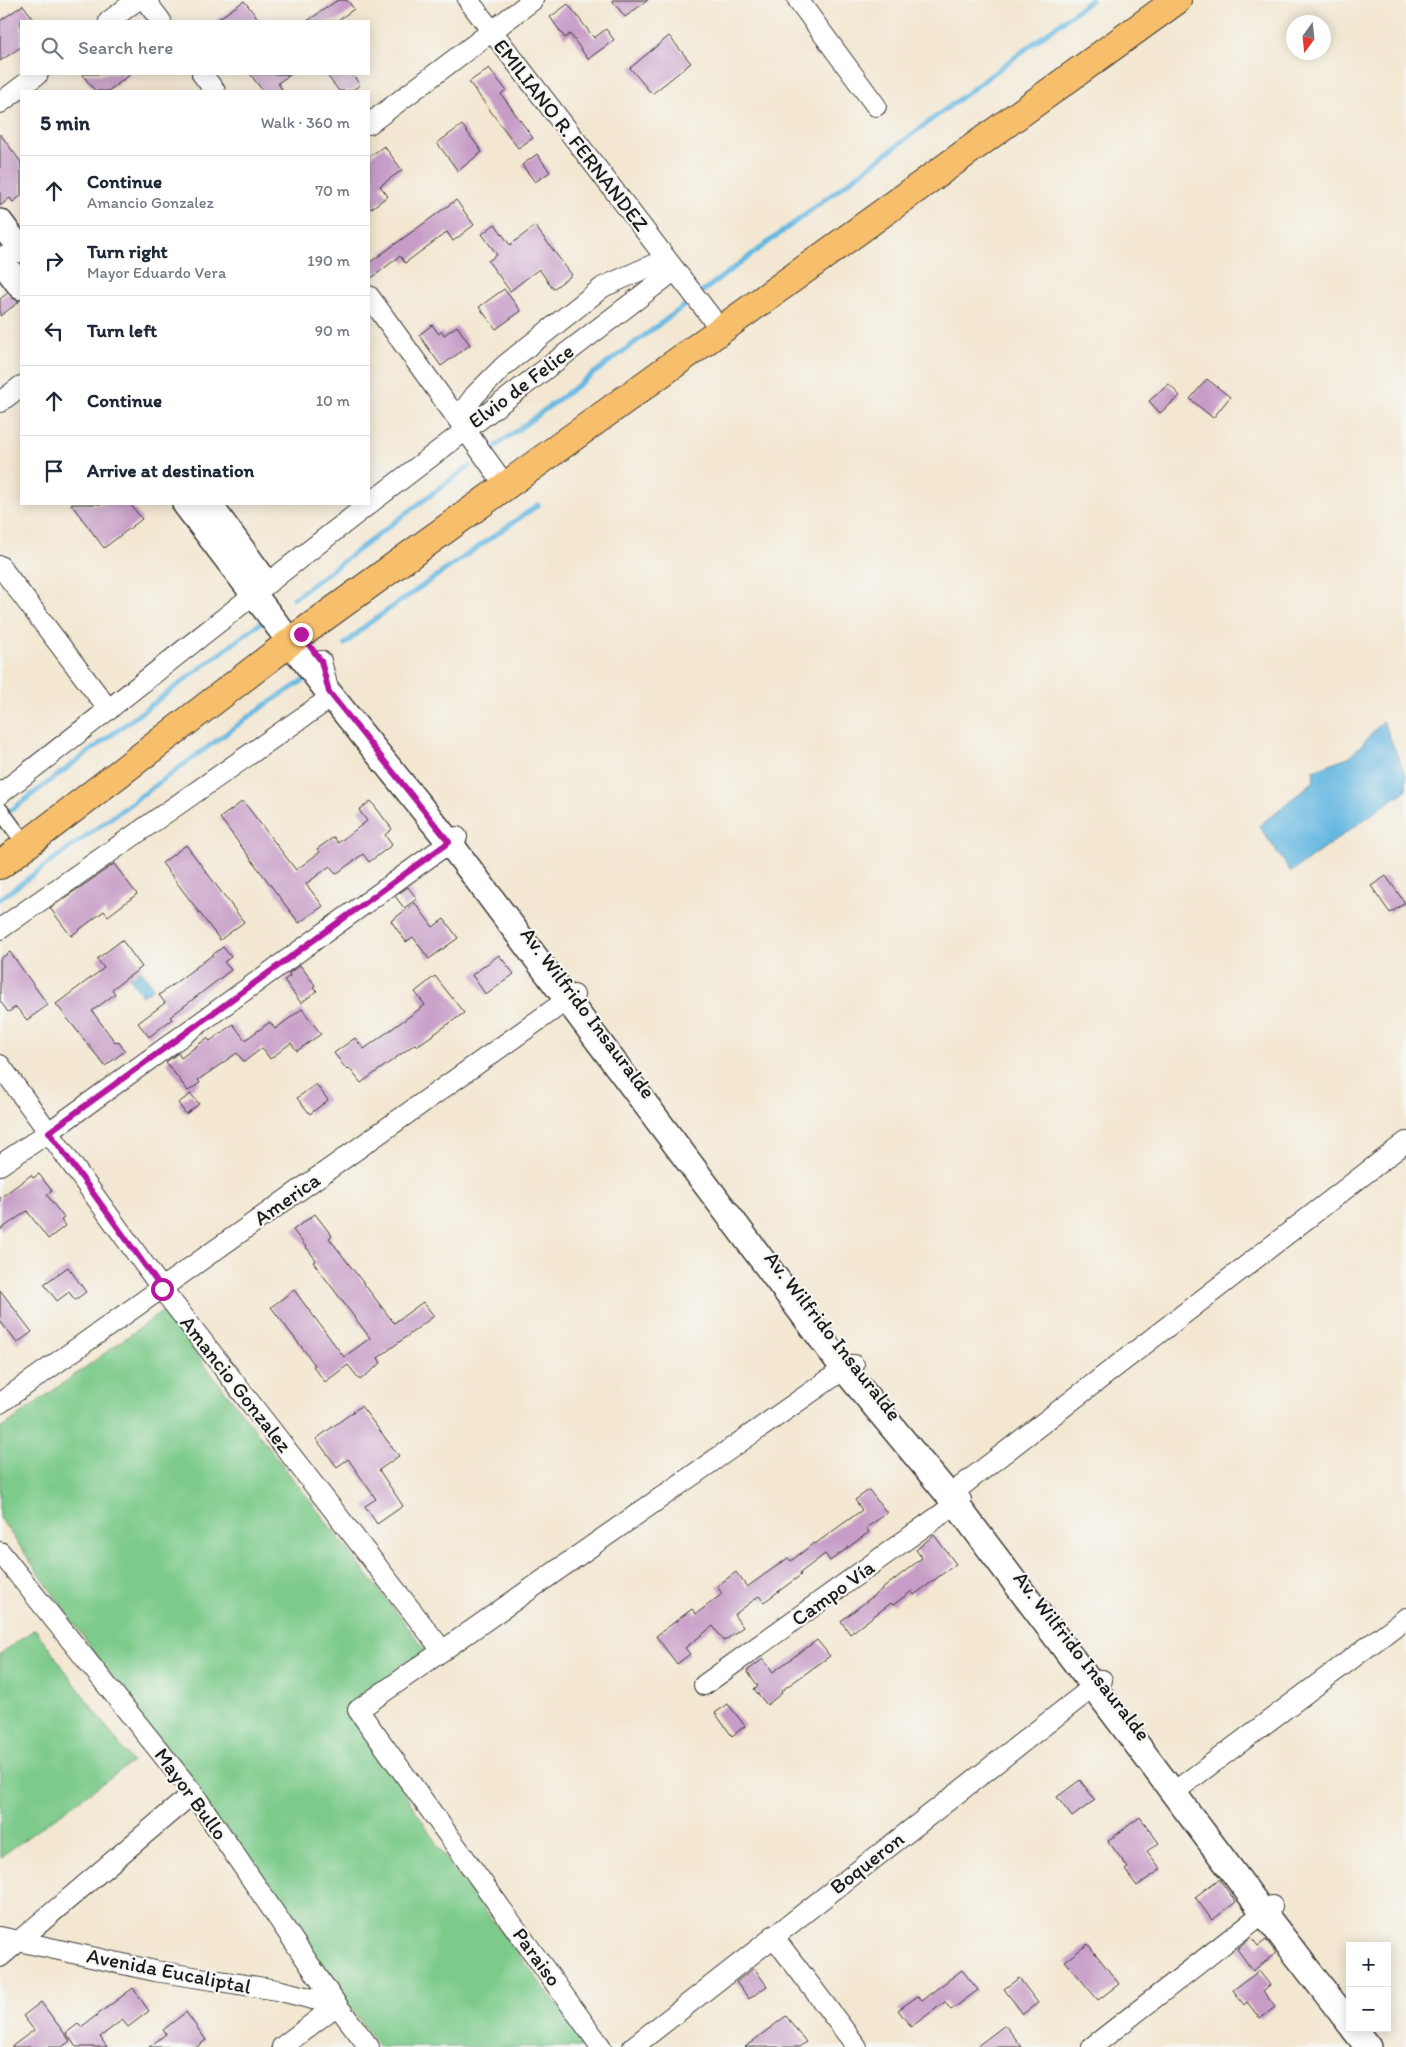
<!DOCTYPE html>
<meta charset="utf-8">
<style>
body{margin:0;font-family:Itim,sans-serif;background:#f6f6f7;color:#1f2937}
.controls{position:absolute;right:15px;bottom:15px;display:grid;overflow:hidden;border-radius:0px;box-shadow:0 2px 12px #0003}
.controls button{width:45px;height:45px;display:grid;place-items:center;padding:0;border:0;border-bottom:1px solid #e0e1e3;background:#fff;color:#1f2937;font:25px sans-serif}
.compass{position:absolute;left:1286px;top:15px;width:45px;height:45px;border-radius:50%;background:#fff;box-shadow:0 2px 12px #0003;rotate:195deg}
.stop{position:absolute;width:15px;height:15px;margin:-11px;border:4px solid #b5179e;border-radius:50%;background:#fff}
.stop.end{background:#b5179e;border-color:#fff;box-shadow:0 1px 5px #0008}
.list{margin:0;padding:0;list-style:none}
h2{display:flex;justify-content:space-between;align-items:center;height:65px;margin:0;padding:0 20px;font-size:21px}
h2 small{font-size:16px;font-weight:400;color:#747a83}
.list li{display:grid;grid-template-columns:32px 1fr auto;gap:15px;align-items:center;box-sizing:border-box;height:70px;padding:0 20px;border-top:1px solid #e0e1e3}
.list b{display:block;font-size:19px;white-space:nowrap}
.list p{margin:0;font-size:16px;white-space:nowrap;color:#747a83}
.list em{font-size:16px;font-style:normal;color:#747a83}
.icon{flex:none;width:28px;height:28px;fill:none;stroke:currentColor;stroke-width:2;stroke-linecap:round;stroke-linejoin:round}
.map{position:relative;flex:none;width:1406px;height:2047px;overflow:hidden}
.search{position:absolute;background:#fff;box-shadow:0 2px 12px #0003;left:20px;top:20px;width:350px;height:55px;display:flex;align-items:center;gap:12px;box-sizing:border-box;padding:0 18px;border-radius:0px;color:#747a83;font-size:19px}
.panel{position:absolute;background:#fff;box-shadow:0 2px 12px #0003;left:20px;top:90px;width:350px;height:415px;border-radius:0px}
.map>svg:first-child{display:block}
.green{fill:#7dcb8b;stroke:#4c7454}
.water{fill:#65b7e1;stroke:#406a7e}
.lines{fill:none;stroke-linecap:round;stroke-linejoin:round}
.stream{stroke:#65b7e1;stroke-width:5}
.building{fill:#c79dc7}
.pedestrian-casing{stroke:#3c3a37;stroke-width:18}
.minor-casing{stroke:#3c3a37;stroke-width:22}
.tertiary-casing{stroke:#3c3a37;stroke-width:28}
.trunk-casing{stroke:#3c3a37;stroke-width:30}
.pedestrian{stroke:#fff;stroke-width:15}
.minor{stroke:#fff;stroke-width:20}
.tertiary{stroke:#fff;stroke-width:25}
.trunk{stroke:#f7bf6c;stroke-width:28}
.route{stroke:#b5179e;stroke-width:6}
.labels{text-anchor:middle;stroke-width:4.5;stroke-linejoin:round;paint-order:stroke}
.street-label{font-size:21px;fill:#1c1c1c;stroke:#f6f6f2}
</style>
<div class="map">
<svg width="1406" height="2047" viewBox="0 0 1406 2047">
<rect width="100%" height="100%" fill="#f6f6f2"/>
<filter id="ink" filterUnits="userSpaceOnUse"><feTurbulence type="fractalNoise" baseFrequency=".02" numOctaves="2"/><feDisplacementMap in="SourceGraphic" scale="10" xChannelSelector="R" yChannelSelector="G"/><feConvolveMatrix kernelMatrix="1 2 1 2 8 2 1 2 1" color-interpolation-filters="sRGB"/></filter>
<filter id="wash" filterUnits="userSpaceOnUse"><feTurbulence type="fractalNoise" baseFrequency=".0096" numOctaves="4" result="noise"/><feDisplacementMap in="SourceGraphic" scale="20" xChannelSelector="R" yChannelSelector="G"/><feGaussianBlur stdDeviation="1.12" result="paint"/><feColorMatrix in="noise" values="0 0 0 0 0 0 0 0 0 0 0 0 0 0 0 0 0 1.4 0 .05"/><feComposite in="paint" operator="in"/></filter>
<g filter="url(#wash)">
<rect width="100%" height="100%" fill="#f3e7d2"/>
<!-- green -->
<g class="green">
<polygon points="163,1311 427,1652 352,1709 451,1867 590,2047 379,2047 193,1793 0,1518 0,1429"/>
<polygon points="35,1629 132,1762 0,1857 0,1654"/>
</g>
<!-- water -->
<g class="water">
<polygon points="1383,721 1406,776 1406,790 1291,872 1259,826 1314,781 1313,770 1351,756"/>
<polygon points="141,970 154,988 142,996 130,978"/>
</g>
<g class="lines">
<!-- stream -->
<g class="stream">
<polyline points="699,294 1091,0"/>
<polyline points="492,449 692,300"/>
<polyline points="293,599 469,466"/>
<polyline points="345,644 368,624 538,505"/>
<polyline points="6,814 266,619"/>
<polyline points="0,899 261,708 304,680"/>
</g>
</g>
<g id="blocks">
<!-- building -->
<g class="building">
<polygon points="338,0 347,0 354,9 337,21 307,21"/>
<polygon points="612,0 648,0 625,17"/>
<polygon points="244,1 260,21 215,21"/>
<polygon points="568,4 594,38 606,29 614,40 588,59 570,34 565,38 550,17"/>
<polygon points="23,5 35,21 21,21 21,47 0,61 0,21"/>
<polygon points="669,36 691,63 652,94 630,68"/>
<polygon points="489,68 506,90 501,94 533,138 518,148 469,82"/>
<polygon points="82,74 131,74 108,91 95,91"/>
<polygon points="250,74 291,74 278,83 283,91 263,91"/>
<polygon points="326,74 352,74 360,85 351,91 339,91"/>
<polygon points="462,125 482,152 458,171 437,143"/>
<polygon points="0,134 21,162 21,196 13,202 10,198 0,206"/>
<polygon points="384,146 402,170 380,186 388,196 369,210 369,157"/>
<polygon points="537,154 550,172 535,182 522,165"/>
<polygon points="456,200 474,225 453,241 447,232 405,263 400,256 369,280 369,263"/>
<polygon points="495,224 510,245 535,226 572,275 553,289 539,269 510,291 488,261 497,255 482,234"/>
<polygon points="504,289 521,311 496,329 479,307"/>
<polygon points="8,293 19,302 0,316 0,299"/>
<polygon points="432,325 439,334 442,331 444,335 457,326 470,345 441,366 419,335"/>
<polygon points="1207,379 1230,397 1213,418 1190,399"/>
<polygon points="1169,384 1180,396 1160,413 1149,401"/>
<polygon points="71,504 130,504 142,519 104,548"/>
<polygon points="243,801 296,870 320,852 317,849 334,837 338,843 367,821 359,810 371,801 392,829 385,835 392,845 369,862 363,854 336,874 330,866 306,884 323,906 299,923 220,818"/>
<polygon points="186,845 244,922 220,940 162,863"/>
<polygon points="114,864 137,894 108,916 104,911 71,936 50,908"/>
<polygon points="1386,876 1405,903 1390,913 1371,886"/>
<polygon points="408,887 417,899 404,908 395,896"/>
<polygon points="415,903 433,927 444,919 458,938 429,959 413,937 406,942 391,921"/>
<polygon points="122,940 142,967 112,989 115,994 92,1011 115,1042 118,1041 125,1051 105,1066 56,1004 104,968 97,959"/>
<polygon points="223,947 231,957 224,962 231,970 170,1017 172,1019 149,1037 138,1023 165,1003 159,995"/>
<polygon points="10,952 48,1005 27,1020 16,1007 8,1012 0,1001 0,959"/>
<polygon points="499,955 514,974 486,995 472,975"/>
<polygon points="300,965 315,985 313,987 317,991 301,1003 284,980 290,976 289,973"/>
<polygon points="435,976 464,1013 417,1046 415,1044 361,1083 349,1068 347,1070 334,1053 355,1038 364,1049 425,1005 415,992"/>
<polygon points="302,1009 321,1034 297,1051 291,1043 270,1059 262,1048 244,1062 237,1053 198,1080 200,1083 188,1091 166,1062 178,1053 181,1058 207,1038 210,1041 233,1024 245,1040 270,1022 275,1029"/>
<polygon points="316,1084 328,1100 310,1114 297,1098"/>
<polygon points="191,1094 199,1104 186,1114 178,1103"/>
<polygon points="39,1174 52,1191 47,1195 64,1218 61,1220 65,1226 48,1239 27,1211 0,1230 0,1198 31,1175 33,1178"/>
<polygon points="315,1214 332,1236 329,1238 394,1323 423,1302 434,1316 378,1358 381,1363 360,1380 348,1365 325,1382 313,1366 315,1365 271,1307 294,1290 344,1357 370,1338 313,1262 316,1260 293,1230"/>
<polygon points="68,1267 86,1292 75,1300 69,1292 57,1301 44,1284"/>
<polygon points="0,1290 32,1332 17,1343 0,1321"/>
<polygon points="361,1406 399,1456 379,1470 403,1506 377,1524 365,1506 376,1499 348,1459 337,1467 316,1439"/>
<polygon points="869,1490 887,1513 866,1528 869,1532 830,1561 825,1554 800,1573 801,1575 764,1602 759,1596 734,1615 743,1627 724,1641 713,1626 685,1648 690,1654 677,1664 656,1636 692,1609 696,1614 722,1594 717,1586 736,1572 747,1587 788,1558 791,1561 814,1543 815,1544 862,1510 855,1500"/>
<polygon points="934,1535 956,1564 914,1595 912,1591 893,1605 891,1603 850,1634 841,1621 922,1558 916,1550"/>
<polygon points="817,1640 830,1656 781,1691 782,1693 767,1705 754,1689 758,1686 747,1671 763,1659 773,1672"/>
<polygon points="728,1704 745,1726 732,1736 715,1713"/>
<polygon points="1080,1780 1095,1800 1072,1817 1057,1797"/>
<polygon points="1140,1817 1159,1843 1147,1851 1161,1869 1137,1886 1125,1870 1128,1868 1108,1841"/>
<polygon points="1219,1879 1236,1902 1212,1920 1195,1897"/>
<polygon points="1251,1937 1258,1946 1266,1940 1276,1953 1253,1971 1237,1949"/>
<polygon points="1088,1944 1119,1984 1098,2000 1065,1961"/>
<polygon points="754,1968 767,1986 749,1999 736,1982"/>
<polygon points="962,1970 978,1990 951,2010 945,2002 911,2027 898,2010 918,1996 922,2000"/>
<polygon points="1259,1971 1270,1985 1263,1991 1275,2007 1260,2019 1247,2002 1244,2005 1233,1990"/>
<polygon points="1019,1978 1038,2003 1023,2014 1004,1989"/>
<polygon points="133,1988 149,2011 128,2027 122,2020 100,2037 107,2047 76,2047 66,2033 78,2024 81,2027"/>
<polygon points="41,2002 70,2041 62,2047 11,2047 34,2030 23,2016"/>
<polygon points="186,2012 206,2040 197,2047 149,2047 166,2034 163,2030"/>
<polygon points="786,2016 806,2042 799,2047 745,2047"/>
<polygon points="1005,2025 1022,2047 976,2047"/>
</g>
</g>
</g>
<g filter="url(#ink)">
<use href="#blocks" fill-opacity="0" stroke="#3c3a37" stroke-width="1"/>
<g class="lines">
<defs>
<polyline id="pedestrian" points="0,810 20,837"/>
<g id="minor">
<polyline points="145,0 161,21"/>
<polyline points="468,0 711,317"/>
<polyline points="798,0 876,106"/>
<polyline points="109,21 137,0"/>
<polyline points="202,74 215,91"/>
<polyline points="0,103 38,74"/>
<polyline points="369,124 533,0"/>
<polyline points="369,296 500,478"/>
<polyline points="0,402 21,386"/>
<polyline points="458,418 475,395 505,365 603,287 666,259"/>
<polyline points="369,504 675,270"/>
<polyline points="0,566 109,710"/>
<path d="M0 794C124 699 245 600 369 504"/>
<polyline points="0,929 323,703 329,693 321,661"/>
<polyline points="0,1065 162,1289 442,1650"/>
<polyline points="0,1165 49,1132 457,837"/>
<polyline points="0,1403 574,995"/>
<polyline points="955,1491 1406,1142"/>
<polyline points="0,1552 193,1793 337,2005 369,2047"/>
<polyline points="704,1685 961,1500"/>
<polyline points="1182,1786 1406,1618"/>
<polyline points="773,1936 857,2047"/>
<polyline points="0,1937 155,1971 277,1990 337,2005"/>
<polyline points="0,1957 193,1793"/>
<polyline points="282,2047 337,2005"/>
<polyline points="601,2047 358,1710 844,1369 854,1365"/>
<polyline points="633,2047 1102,1680"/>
<polyline points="1092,2047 1272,1906"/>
</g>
<g id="tertiary">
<polyline points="0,222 21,250"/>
<polyline points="0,259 21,287"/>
<polyline points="185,504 329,693 449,842 844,1369 956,1504 1263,1912 1350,2024"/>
<polyline points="209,504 262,577"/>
<polyline points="1353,2028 1368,2047"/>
</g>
<polyline id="trunk" points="0,865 298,636 1177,0"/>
</defs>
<!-- pedestrian casing -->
<use href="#pedestrian" class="pedestrian-casing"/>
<!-- minor casing -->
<use href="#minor" class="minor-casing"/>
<!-- tertiary casing -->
<use href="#tertiary" class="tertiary-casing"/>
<!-- trunk casing -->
<use href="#trunk" class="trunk-casing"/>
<!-- pedestrian -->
<use href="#pedestrian" class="pedestrian"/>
<!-- minor -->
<use href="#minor" class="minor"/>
<!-- tertiary -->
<use href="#tertiary" class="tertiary"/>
<!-- trunk -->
<use href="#trunk" class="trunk"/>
</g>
</g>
<g class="lines" filter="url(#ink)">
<!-- route -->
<polyline class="route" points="162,1289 49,1132 449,842 329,692 321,661 301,634"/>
</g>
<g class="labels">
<!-- street labels -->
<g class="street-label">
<text transform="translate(571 135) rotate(52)" y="7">EMILIANO R. FERNANDEZ</text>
<text transform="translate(521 386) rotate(-37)" y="7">Elvio de Felice</text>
<text transform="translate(588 1013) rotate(53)" y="7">Av. Wilfrido Insauralde</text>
<text transform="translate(287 1199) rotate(-35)" y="7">America</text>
<text transform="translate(833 1336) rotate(52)" y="7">Av. Wilfrido Insauralde</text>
<text transform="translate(236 1384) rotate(52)" y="7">Amancio Gonzalez</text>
<text transform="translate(833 1593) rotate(-36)" y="7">Campo Vía</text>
<text transform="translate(1082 1656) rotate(52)" y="7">Av. Wilfrido Insauralde</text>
<text transform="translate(191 1794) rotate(54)" y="7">Mayor Bullo</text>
<text transform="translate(867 1863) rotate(-38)" y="7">Boqueron</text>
<text transform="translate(537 1957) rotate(54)" y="7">Paraiso</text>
<text transform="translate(169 1971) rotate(11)" y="7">Avenida Eucaliptal</text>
</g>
</g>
</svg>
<div class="controls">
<button>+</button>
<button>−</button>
</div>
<svg class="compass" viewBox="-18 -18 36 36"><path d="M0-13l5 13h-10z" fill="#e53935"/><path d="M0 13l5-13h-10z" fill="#747a83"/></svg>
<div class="stop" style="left:162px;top:1289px"></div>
<div class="stop end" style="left:301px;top:634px"></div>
<div class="search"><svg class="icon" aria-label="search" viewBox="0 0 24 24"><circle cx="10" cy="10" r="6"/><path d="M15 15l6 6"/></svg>Search here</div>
<section class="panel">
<h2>5 min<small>Walk · 360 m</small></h2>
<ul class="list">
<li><svg class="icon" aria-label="ahead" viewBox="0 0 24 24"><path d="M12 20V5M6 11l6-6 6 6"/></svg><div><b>Continue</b><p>Amancio Gonzalez</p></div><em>70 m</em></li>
<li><svg class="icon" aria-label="right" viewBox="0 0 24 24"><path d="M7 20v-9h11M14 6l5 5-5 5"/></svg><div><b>Turn right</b><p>Mayor Eduardo Vera</p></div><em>190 m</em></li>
<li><svg class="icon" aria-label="left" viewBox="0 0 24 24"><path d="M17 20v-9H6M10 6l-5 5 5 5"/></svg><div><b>Turn left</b></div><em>90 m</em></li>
<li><svg class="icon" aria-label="ahead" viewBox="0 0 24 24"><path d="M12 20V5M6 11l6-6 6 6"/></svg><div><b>Continue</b></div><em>10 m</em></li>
<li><svg class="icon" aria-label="arrive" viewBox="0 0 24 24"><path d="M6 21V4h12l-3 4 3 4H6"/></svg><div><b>Arrive at destination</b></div></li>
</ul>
</section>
</div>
